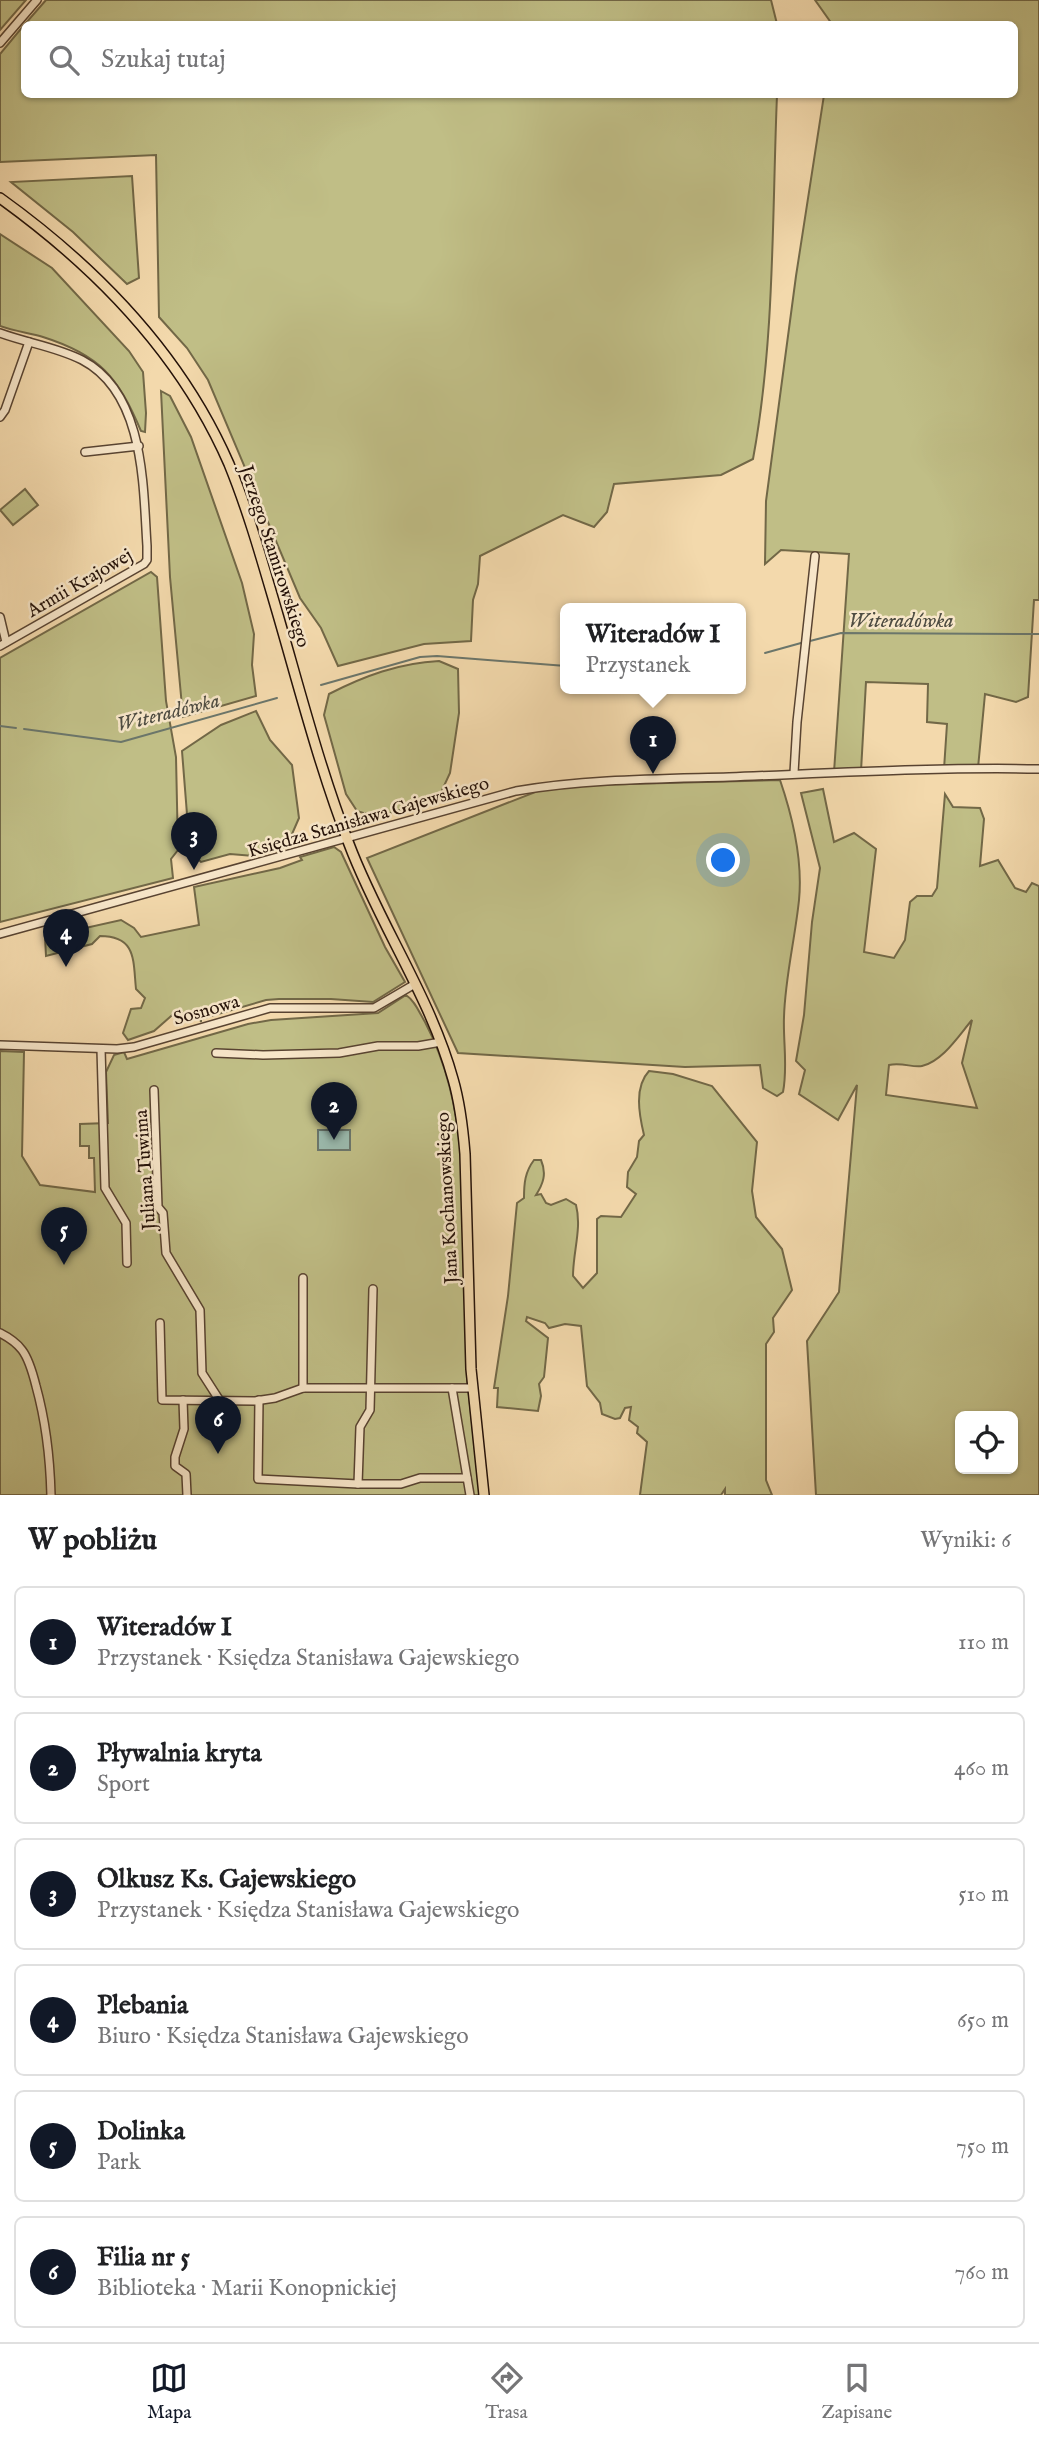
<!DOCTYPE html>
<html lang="pl">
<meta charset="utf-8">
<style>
body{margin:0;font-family:"IM FELL English",serif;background:#f2f2f2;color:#202124}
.controls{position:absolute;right:21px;bottom:21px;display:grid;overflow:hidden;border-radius:10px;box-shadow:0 2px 5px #0004}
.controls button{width:63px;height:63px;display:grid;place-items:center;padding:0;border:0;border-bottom:2px solid #e0e0e0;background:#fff;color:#202124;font:35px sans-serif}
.you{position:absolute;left:724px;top:861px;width:24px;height:24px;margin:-18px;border:5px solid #fff;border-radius:50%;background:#1a73e8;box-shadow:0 0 0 10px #1a73e833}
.badge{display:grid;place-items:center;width:46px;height:46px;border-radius:50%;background:#111827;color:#fff;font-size:23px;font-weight:700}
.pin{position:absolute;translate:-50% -58px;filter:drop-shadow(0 2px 4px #0008)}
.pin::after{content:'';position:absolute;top:37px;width:24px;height:21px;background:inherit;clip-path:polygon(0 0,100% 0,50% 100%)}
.popup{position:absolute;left:560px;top:603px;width:186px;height:91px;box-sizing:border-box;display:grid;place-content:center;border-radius:10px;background:#fff;filter:drop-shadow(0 2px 5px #0005);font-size:23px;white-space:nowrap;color:#757577}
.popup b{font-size:26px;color:#202124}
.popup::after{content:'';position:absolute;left:50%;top:100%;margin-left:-14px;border:14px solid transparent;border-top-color:#fff}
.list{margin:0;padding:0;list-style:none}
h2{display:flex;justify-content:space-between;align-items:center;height:91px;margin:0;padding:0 28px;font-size:30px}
h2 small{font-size:23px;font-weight:400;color:#757577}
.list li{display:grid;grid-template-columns:46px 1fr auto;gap:21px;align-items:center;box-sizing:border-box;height:112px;margin:0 14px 14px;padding:0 14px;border:2px solid #e0e0e0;border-radius:10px}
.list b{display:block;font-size:26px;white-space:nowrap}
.list p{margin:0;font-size:23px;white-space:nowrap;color:#757577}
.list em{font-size:23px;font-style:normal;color:#757577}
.icon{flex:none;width:38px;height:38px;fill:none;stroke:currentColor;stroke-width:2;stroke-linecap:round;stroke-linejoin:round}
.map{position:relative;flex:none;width:1039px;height:1495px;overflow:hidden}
.search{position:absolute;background:#fff;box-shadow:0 2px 5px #0004;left:21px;right:21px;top:21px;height:77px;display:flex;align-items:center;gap:18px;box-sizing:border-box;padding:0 24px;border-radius:10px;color:#757577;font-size:26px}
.sheet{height:847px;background:#fff}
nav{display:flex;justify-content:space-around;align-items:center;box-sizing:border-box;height:98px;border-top:2px solid #e0e0e0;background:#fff;font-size:19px;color:#757577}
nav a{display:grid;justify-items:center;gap:4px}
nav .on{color:#111827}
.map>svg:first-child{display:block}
.green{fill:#c0be86;stroke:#726847;stroke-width:2;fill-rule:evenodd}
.water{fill:#9bbaad;stroke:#6b766b;stroke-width:2}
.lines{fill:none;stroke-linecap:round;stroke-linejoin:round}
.stream{stroke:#6b766b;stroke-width:2}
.minor-casing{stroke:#584331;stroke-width:10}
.major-casing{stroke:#241108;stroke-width:12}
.minor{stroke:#f7e6c9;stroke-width:7}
.major{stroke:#f3d9ac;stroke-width:9}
.labels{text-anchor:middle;stroke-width:5;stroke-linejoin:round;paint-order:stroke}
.street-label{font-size:19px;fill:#241108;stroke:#f7e6c9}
.water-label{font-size:21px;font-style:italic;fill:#4e4c42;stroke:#f7e6c9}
</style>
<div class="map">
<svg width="1039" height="1495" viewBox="0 0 1039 1495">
<rect width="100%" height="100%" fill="#f3d9ac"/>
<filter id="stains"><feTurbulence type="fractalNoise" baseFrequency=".00286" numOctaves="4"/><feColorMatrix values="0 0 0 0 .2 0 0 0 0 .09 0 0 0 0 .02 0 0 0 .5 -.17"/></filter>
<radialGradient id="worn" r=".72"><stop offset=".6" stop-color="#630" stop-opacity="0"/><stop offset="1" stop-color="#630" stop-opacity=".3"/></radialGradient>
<!-- green -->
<g class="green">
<polygon points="0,0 26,0 0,30"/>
<polygon points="46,0 771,0 777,24 25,24"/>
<polygon points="815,0 1039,0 1039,600 1034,600 1028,697 1016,702 985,694 978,768 944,769 947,724 927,722 928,684 866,682 861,771 834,772 849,554 781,550 765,564 766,501 796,276 824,95 1014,94 1014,24 832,24"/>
<path d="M24 25V94L777 95C772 215 775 340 753 459L721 475 614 484 607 512 594 527 563 515 480 556 478 584 473 600 471 641 424 644 338 666 321 628 300 598 208 380 187 348 159 317 156 155 0 162V54Z"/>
<polygon points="132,176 139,278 127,284 73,232 11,182"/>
<path d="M0 234 52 268 129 351 143 372 146 413 145 432 141 431C118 377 100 355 43 337 29 333 14 331 0 326Z"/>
<polygon points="161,391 170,396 191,437 242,583 254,634 252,665 256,696 183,717 170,577"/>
<polygon points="25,489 38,505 13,525 0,510"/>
<polygon points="151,572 157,577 166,701 176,757 178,850 171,859 173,878 0,922 0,658"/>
<path d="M439 661 458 669 459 713 450 773 438 799 376 817 357 811 346 794 324 715 329 694C364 676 399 663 439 661Z"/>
<polygon points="256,711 270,740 292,765 299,818 292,834 300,841 300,844 254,856 230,854 201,862 190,852 182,751 221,725"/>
<path d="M780 780C793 818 803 859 799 900 795 939 785 978 784 1017 783 1042 788 1067 783 1092L777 1096 763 1088 760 1065 685 1067 458 1053 367 858 543 789 590 785Z"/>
<path d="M823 789 834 842 854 833 876 849 864 952 894 958 905 940 910 902 917 896H932L937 888 945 794 953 807 980 808 984 819 980 866 998 860 1015 888 1026 892 1032 883 1039 886V1495H816L807 1341 839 1292 857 1085 838 1120 799 1094 805 1070 796 1061 804 1015 812 922 820 868 801 793ZM972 1020 962 1063 977 1108 886 1095 889 1065C902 1062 913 1068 922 1066 943 1061 959 1035 972 1020ZM1013 1416V1469H960V1416Z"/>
<path d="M334 847 341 852 385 947 405 982 373 1002 331 999H279L266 1000 201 1019V1022L198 1013 186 1015 178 1010 154 1031 128 1040 123 1033 131 1009 141 1008 145 998 136 989C133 961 137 936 100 936L92 944 46 956 45 937 121 920 134 928 141 937 199 925 194 887 280 868 302 860 300 857Z"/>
<path d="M406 995C415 1001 419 1012 425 1022 447 1064 456 1107 461 1154L467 1378 480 1495H0V1051L24 1052 22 1156 40 1185 95 1192 94 1158H89V1146H80V1124L108 1123 106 1072 114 1055 124 1052 127 1059 248 1024 271 1020 378 1013Z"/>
<path d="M649 1071 673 1074 712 1086 757 1142 752 1191 756 1217 782 1249 792 1290 773 1318 774 1332 766 1344V1480L772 1495H725V1489L721 1495H640L647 1442 637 1433 638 1427 629 1420 631 1407 625 1408 620 1418 615 1419 602 1414 600 1403 587 1386 581 1326 565 1324 549 1328 545 1323 527 1317 526 1321 548 1338 544 1377 539 1384 541 1396 538 1411 497 1407 498 1388H494L508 1296 517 1203 524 1198C524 1183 525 1172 534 1160H541C547 1174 543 1184 536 1195L541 1194 546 1203 551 1205 566 1199 576 1205C582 1228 573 1252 573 1276L583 1288 597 1273V1219L601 1216 621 1217 636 1194 627 1187 628 1172 637 1157 639 1141 644 1135C639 1114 634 1087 649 1071Z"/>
</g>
<!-- water -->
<rect class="water" x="318" y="1130" width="32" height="20"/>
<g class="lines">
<!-- stream -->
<g class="stream">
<polyline points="810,641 841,633 1039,634"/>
<polyline points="765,653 801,643"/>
<polyline points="321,685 420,657 437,656 566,666"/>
<polyline points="0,726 16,728"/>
<polyline points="24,729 121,742 277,698"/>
</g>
<defs>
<g id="minor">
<polyline points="0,43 37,0"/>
<path d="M0 333C27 343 57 347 82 360 145 393 143 486 147 546V560L144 564 0 646"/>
<polyline points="0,417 5,410 29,342"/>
<polyline points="85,452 139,446"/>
<polyline points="0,617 6,642"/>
<polyline points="794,773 797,722 815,556"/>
<path d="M0 934 516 791C587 779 658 779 729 777 833 773 936 767 1039 769"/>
<polyline points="0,1045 117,1049 134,1047 270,1008 374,1008 415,984"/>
<polyline points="101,1049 105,1188 126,1223 127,1263"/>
<polyline points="216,1053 263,1055 339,1053 378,1046 418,1046 441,1042"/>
<polyline points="154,1090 158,1207 163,1213 166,1253 200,1310 202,1373 220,1401"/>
<polyline points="160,1323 162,1400 255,1401 275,1398 303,1388 473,1388"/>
<path d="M0 1333C8 1337 16 1342 22 1350 29 1359 33 1374 36 1386 46 1422 50 1457 51 1495"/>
<polyline points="303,1388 303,1278"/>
<polyline points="452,1388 470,1495"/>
<polyline points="183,1400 184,1429 175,1457 175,1466 186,1474 187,1495"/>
<polyline points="259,1400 258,1479 358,1484 401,1484 420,1478 467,1478"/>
<polyline points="358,1484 360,1427 370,1410 373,1289"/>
</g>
<path id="major" d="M0 198C96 267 181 354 229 464 249 513 263 564 278 615 300 691 320 769 349 844 379 924 430 996 453 1079 460 1103 463 1129 465 1154L471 1369 484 1495"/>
</defs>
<!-- minor casing -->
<use href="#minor" class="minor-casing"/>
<!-- major casing -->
<use href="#major" class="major-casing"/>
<!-- minor -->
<use href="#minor" class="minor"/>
<!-- major -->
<use href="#major" class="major"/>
</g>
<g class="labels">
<!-- street labels -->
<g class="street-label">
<text transform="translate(276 556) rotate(72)" y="7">Jerzego Stamirowskiego</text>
<text transform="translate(79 582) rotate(-30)" y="7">Armii Krajowej</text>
<text transform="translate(368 816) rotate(-16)" y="7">Księdza Stanisława Gajewskiego</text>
<text transform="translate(206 1009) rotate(-16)" y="7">Sosnowa</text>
<text transform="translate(144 1170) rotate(-94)" y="7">Juliana Tuwima</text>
<text transform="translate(446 1198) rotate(-93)" y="7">Jana Kochanowskiego</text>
</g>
<!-- water labels -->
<g class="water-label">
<text x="901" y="627">Witeradówka</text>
<text transform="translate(168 712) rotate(-14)" y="7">Witeradówka</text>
</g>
</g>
<rect width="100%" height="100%" filter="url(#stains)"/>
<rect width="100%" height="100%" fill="url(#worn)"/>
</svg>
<div class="controls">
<button><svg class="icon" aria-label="locate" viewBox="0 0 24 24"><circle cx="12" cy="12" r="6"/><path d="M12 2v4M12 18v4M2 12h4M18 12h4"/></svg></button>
</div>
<div class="you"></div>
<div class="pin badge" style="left:653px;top:774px">1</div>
<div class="popup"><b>Witeradów I</b>Przystanek</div>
<div class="pin badge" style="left:334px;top:1140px">2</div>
<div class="pin badge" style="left:194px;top:870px">3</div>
<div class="pin badge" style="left:66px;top:967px">4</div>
<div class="pin badge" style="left:64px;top:1265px">5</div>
<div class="pin badge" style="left:218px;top:1454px">6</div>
<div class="search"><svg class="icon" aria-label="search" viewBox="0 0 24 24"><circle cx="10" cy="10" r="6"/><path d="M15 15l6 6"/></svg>Szukaj tutaj</div>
</div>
<section class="sheet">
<h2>W pobliżu<small>Wyniki: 6</small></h2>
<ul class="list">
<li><span class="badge">1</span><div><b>Witeradów I</b><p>Przystanek · Księdza Stanisława Gajewskiego</p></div><em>110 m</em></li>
<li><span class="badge">2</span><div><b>Pływalnia kryta</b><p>Sport</p></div><em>460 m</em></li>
<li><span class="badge">3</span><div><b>Olkusz Ks. Gajewskiego</b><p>Przystanek · Księdza Stanisława Gajewskiego</p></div><em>510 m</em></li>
<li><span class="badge">4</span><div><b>Plebania</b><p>Biuro · Księdza Stanisława Gajewskiego</p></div><em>650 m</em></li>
<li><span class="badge">5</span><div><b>Dolinka</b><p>Park</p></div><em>750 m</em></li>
<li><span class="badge">6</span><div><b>Filia nr 5</b><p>Biblioteka · Marii Konopnickiej</p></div><em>760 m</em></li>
</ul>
</section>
<nav>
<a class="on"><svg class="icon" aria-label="map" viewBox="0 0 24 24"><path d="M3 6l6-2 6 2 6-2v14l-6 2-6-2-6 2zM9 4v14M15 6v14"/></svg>Mapa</a>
<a><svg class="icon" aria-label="directions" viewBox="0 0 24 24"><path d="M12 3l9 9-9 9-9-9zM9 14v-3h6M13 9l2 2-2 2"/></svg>Trasa</a>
<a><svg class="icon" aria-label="saved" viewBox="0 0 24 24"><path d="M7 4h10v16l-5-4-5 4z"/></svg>Zapisane</a>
</nav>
